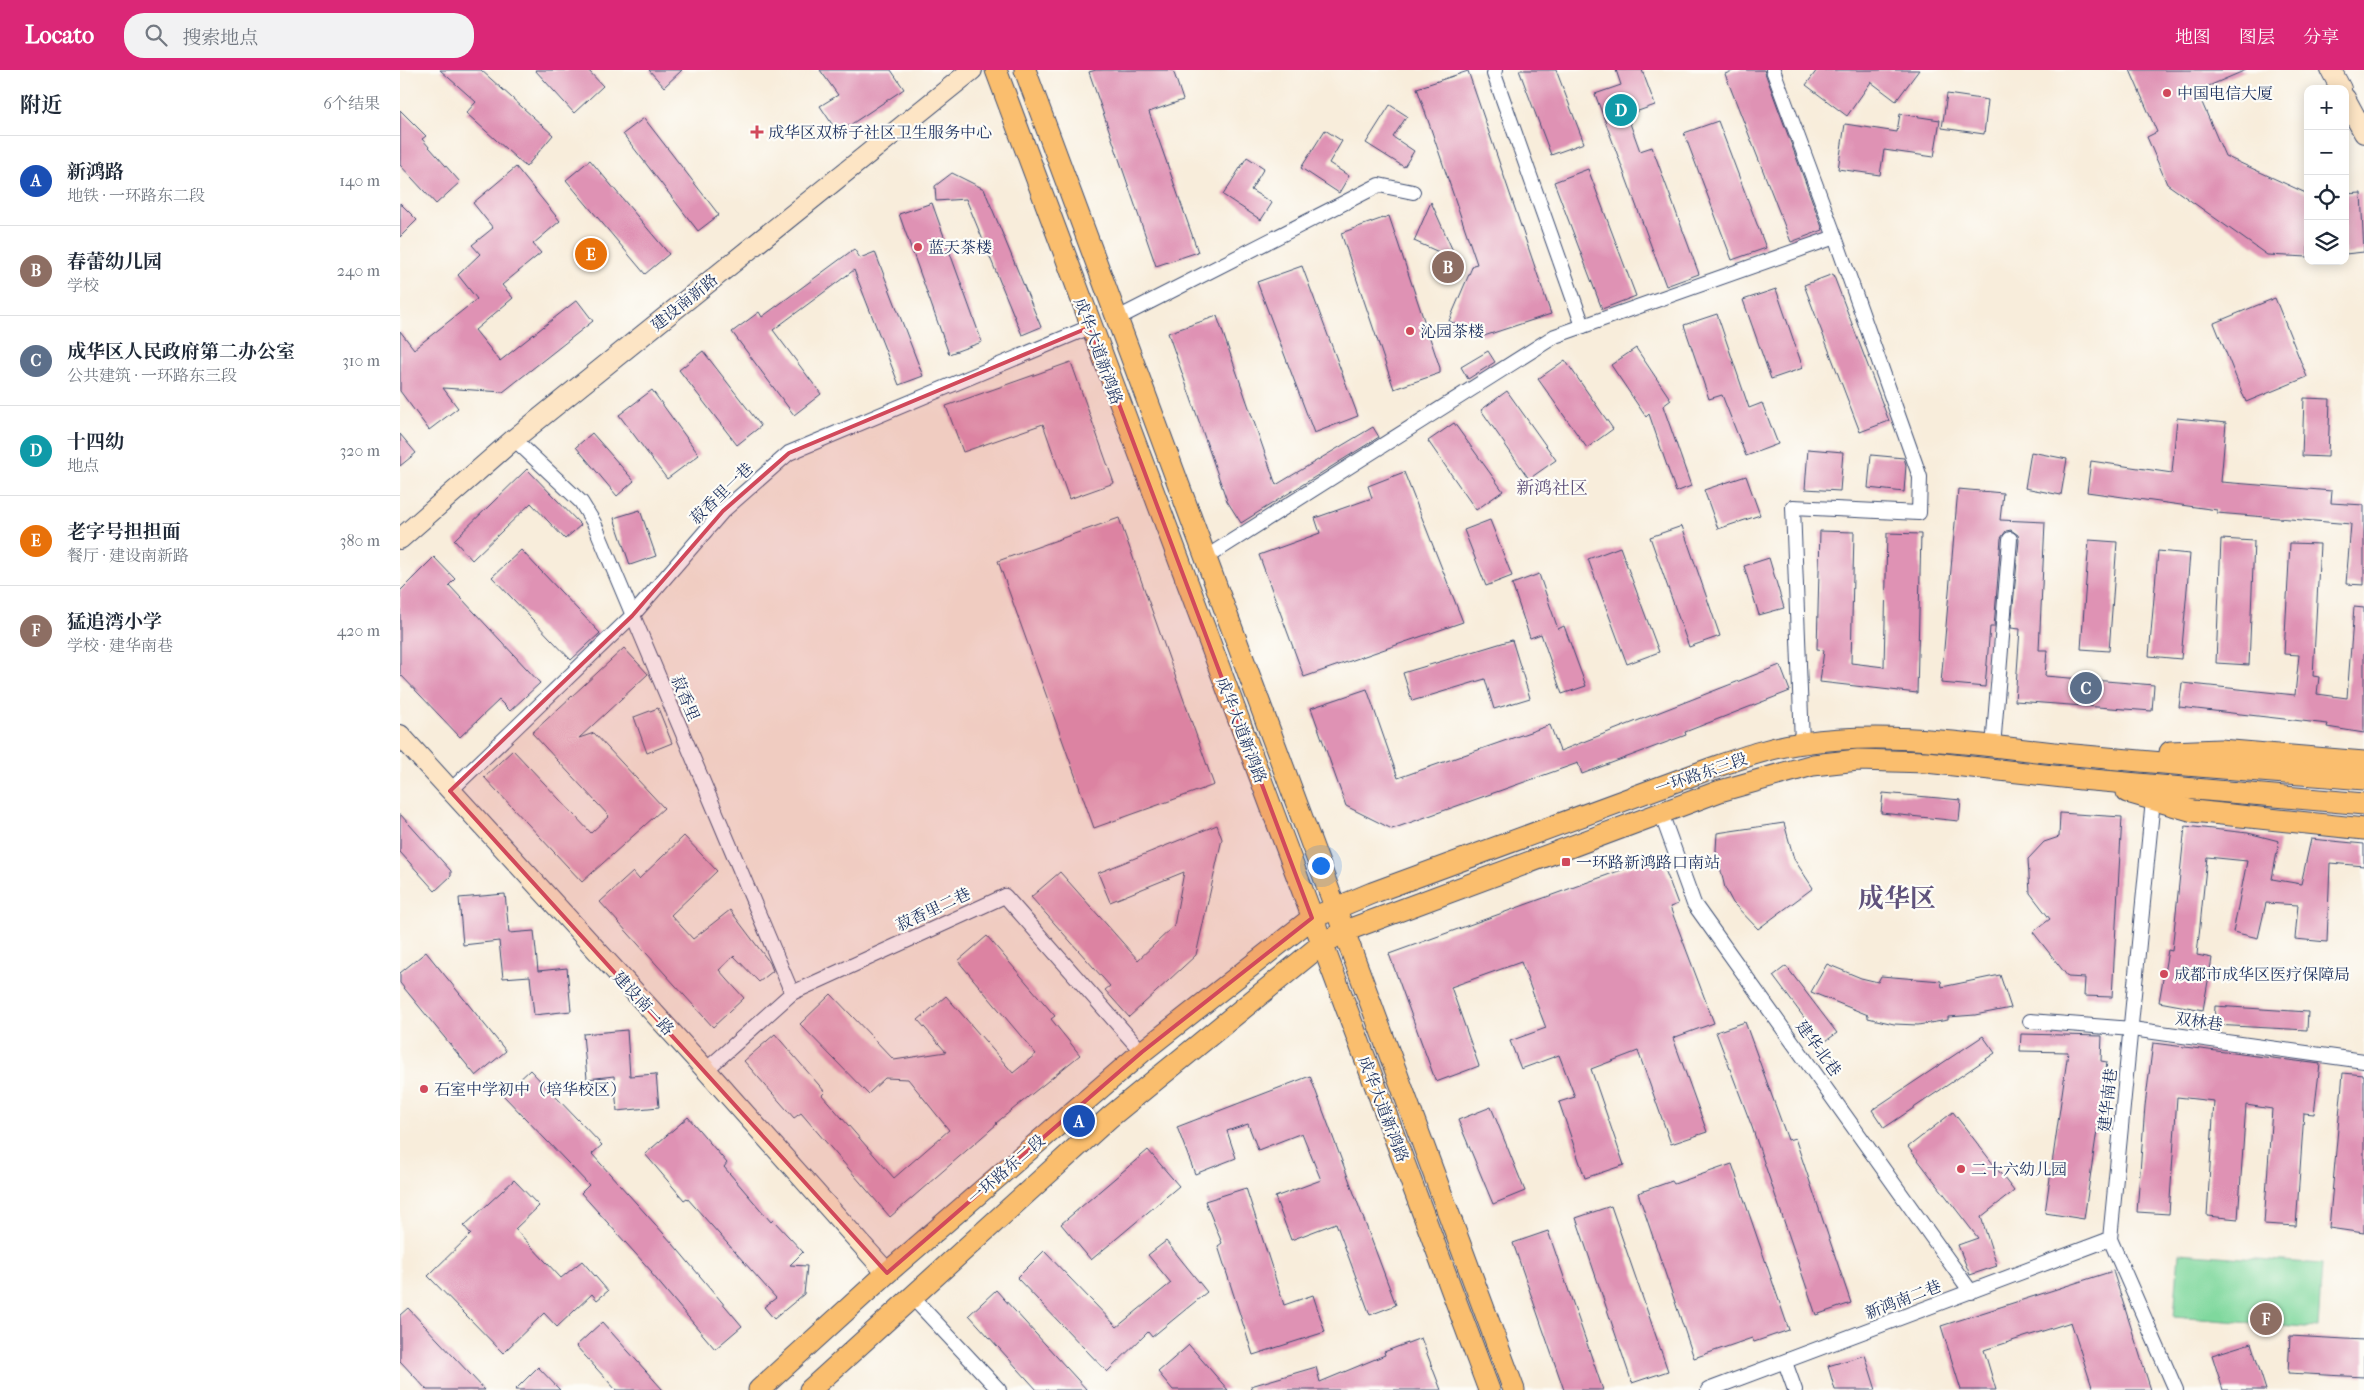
<!DOCTYPE html>
<html lang="zh">
<meta charset="utf-8">
<style>
body{margin:0;font-family:"IM FELL French Canon","Noto Serif SC",serif;background:#f2f2f3;color:#1f2937}
.controls{position:absolute;right:15px;top:15px;display:grid;overflow:hidden;border-radius:10px;box-shadow:0 2px 12px #0003}
.controls button{width:45px;height:45px;display:grid;place-items:center;padding:0;border:0;border-bottom:1px solid #e0e1e3;background:#fff;color:#1f2937;font:25px sans-serif}
.you{position:absolute;left:920px;top:795px;width:18px;height:18px;margin:-12px;border:4px solid #fff;border-radius:50%;background:#1a73e8;box-shadow:0 0 0 8px #1a73e833}
.badge{display:grid;place-items:center;width:32px;height:32px;border-radius:50%;background:#db2777;color:#fff;font-size:16px;font-weight:700}
.pin{position:absolute;translate:-50% -50%;border:2px solid #fff;box-shadow:0 1px 5px #0006}
.list{margin:0;padding:0;list-style:none}
h2{display:flex;justify-content:space-between;align-items:center;height:65px;margin:0;padding:0 20px;font-size:21px}
h2 small{font-size:16px;font-weight:400;color:#747a83}
.list li{display:grid;grid-template-columns:32px 1fr auto;gap:15px;align-items:center;box-sizing:border-box;height:90px;padding:0 20px;border-top:1px solid #e0e1e3}
.list b{display:block;font-size:19px;white-space:nowrap}
.list p{margin:0;font-size:16px;white-space:nowrap;color:#747a83}
.list em{font-size:16px;font-style:normal;color:#747a83}
.icon{flex:none;width:28px;height:28px;fill:none;stroke:currentColor;stroke-width:2;stroke-linecap:round;stroke-linejoin:round}
.map{position:relative;flex:none;width:1964px;height:1320px;overflow:hidden}
header{display:flex;align-items:center;gap:30px;box-sizing:border-box;height:70px;padding:0 25px;background:#db2777;color:#fff}
header strong{font-size:24px}
nav{display:flex;gap:28px;margin-inline-start:auto;font-size:18px}
.search{width:350px;height:45px;background:#f2f2f3;display:flex;align-items:center;gap:12px;box-sizing:border-box;padding:0 18px;border-radius:20px;color:#747a83;font-size:19px}
main{display:flex}
aside{flex:1;background:#fff}
.map>svg:first-child{display:block}
.green{fill:#7fd89d;stroke:#4d847e}
.building{fill:#df92b4}
.lines{fill:none;stroke-linecap:round;stroke-linejoin:round}
.street-casing{stroke:#3c4c71;stroke-width:16}
.secondary-casing{stroke:#3c4c71;stroke-width:22}
.primary-casing{stroke:#3c4c71;stroke-width:23}
.street{stroke:#fff;stroke-width:14}
.secondary{stroke:#fde5c5;stroke-width:20}
.primary{stroke:#fabe6e;stroke-width:21}
.marked{fill:#d1495b;fill-opacity:0.2;stroke:#d1495b;stroke-width:4;stroke-linejoin:round}
.poi-dot{fill:#d1495b;stroke:#fdfcf7;stroke-width:2}
.labels{text-anchor:middle;stroke-width:4.5;stroke-linejoin:round;paint-order:stroke}
.poi-label{font-size:16px;fill:#1b2f5e;stroke:#fdfcf7;text-anchor:start}
.street-label{font-size:16px;fill:#1b2f5e;stroke:#fdfcf7}
.neighbourhood-label{font-size:18px;fill:#60527c;stroke:#fdfcf7}
.town-label{font-size:26px;font-weight:bold;fill:#60527c;stroke:#fdfcf7}
</style>
<header>
<strong>Locato</strong>
<div class="search"><svg class="icon" aria-label="search" viewBox="0 0 24 24"><circle cx="10" cy="10" r="6"/><path d="M15 15l6 6"/></svg>搜索地点</div>
<nav><a>地图</a><a>图层</a><a>分享</a></nav>
</header>
<main>
<aside>
<h2>附近<small>6个结果</small></h2>
<ul class="list">
<li><span class="badge" style="background:#1a4fb4">A</span><div><b>新鸿路</b><p>地铁 · 一环路东二段</p></div><em>140 m</em></li>
<li><span class="badge" style="background:#8d6e63">B</span><div><b>春蕾幼儿园</b><p>学校</p></div><em>240 m</em></li>
<li><span class="badge" style="background:#5c6f8a">C</span><div><b>成华区人民政府第二办公室</b><p>公共建筑 · 一环路东三段</p></div><em>310 m</em></li>
<li><span class="badge" style="background:#0f9aa8">D</span><div><b>十四幼</b><p>地点</p></div><em>320 m</em></li>
<li><span class="badge" style="background:#e8710a">E</span><div><b>老字号担担面</b><p>餐厅 · 建设南新路</p></div><em>380 m</em></li>
<li><span class="badge" style="background:#8d6e63">F</span><div><b>猛追湾小学</b><p>学校 · 建华南巷</p></div><em>420 m</em></li>
</ul>
</aside>
<div class="map">
<svg width="1964" height="1320" viewBox="0 0 1964 1320">
<rect width="100%" height="100%" fill="#fdfcf7"/>
<filter id="ink" filterUnits="userSpaceOnUse"><feTurbulence type="fractalNoise" baseFrequency=".02" numOctaves="2"/><feDisplacementMap in="SourceGraphic" scale="10" xChannelSelector="R" yChannelSelector="G"/><feConvolveMatrix kernelMatrix="1 2 1 2 8 2 1 2 1" color-interpolation-filters="sRGB"/></filter>
<filter id="wash" filterUnits="userSpaceOnUse"><feTurbulence type="fractalNoise" baseFrequency=".0096" numOctaves="4" result="noise"/><feDisplacementMap in="SourceGraphic" scale="20" xChannelSelector="R" yChannelSelector="G"/><feGaussianBlur stdDeviation="1.12" result="paint"/><feColorMatrix in="noise" values="0 0 0 0 0 0 0 0 0 0 0 0 0 0 0 0 0 1.4 0 .05"/><feComposite in="paint" operator="in"/></filter>
<g filter="url(#wash)">
<rect width="100%" height="100%" fill="#f8eddb"/>
<!-- green -->
<polygon class="green" points="1779,1183 1922,1194 1918,1258 1774,1247"/>
<g id="blocks">
<!-- building -->
<g class="building">
<polygon points="40,0 81,0 153,65 126,97 66,43 76,32"/>
<polygon points="135,0 188,0 203,16 174,43"/>
<polygon points="249,0 282,0 264,17"/>
<polygon points="420,0 491,0 504,19 438,63 420,36 438,25"/>
<polygon points="696,0 773,0 783,30 749,42 798,182 756,196 689,2"/>
<polygon points="1119,0 1156,0 1184,73 1151,85"/>
<polygon points="1216,0 1242,0 1255,35 1227,45 1240,81 1252,77 1299,204 1266,216 1195,24 1221,15"/>
<polygon points="1335,0 1364,0 1423,160 1391,172 1325,4"/>
<polygon points="1417,0 1519,0 1496,31 1471,12 1447,46 1406,15"/>
<polygon points="1730,0 1846,0 1797,21 1825,86 1908,124 1908,187 1867,185 1767,114 1747,67 1757,62"/>
<polygon points="1068,1 1151,244 1084,266 1049,251 1073,195 1077,194 1017,18"/>
<polygon points="1547,24 1588,30 1584,64 1542,58"/>
<polygon points="990,35 1007,46 993,67 1014,81 1004,97 966,73"/>
<polygon points="0,40 26,66 22,69 60,112 36,134 0,95"/>
<polygon points="1500,44 1540,50 1534,87 1484,80 1480,105 1438,99 1445,54 1497,62"/>
<polygon points="244,48 319,145 298,161 223,64"/>
<polygon points="1318,51 1366,178 1332,190 1284,63"/>
<polygon points="925,60 942,71 929,93 949,106 939,123 901,98"/>
<polygon points="847,87 864,98 851,120 872,133 861,150 823,125"/>
<polygon points="190,90 269,184 245,204 166,110"/>
<polygon points="116,97 160,151 133,174 141,183 102,215 113,228 75,260 100,291 177,230 193,251 103,322 43,318 58,338 29,360 0,321 0,261 14,279 77,229 58,205 80,184 72,175 93,158 73,133"/>
<polygon points="1188,99 1236,226 1202,239 1154,112"/>
<polygon points="552,103 584,119 641,257 622,265 566,129 536,131 535,116"/>
<polygon points="1961,123 1964,182 1945,184 1945,124"/>
<polygon points="1031,132 1057,190 1014,171"/>
<polygon points="0,133 17,150 0,167"/>
<polygon points="532,133 582,272 549,284 499,144"/>
<polygon points="989,146 1040,298 1040,303 994,319 941,163"/>
<polygon points="454,179 460,188 475,182 523,306 499,315 454,200 373,260 421,324 394,345 332,262 359,242 362,247"/>
<polygon points="902,196 958,346 914,363 857,212"/>
<polygon points="1433,204 1489,351 1460,362 1404,215"/>
<polygon points="1376,219 1403,298 1371,309 1343,230"/>
<polygon points="1875,228 1907,307 1846,332 1814,253"/>
<polygon points="1317,244 1349,338 1362,333 1378,374 1346,386 1322,325 1309,329 1284,255"/>
<polygon points="817,246 876,415 973,357 979,367 841,453 827,431 768,263"/>
<polygon points="1236,278 1271,330 1263,336 1291,416 1276,422 1249,344 1246,347 1211,295"/>
<polygon points="303,281 361,356 337,375 279,300"/>
<polygon points="1088,281 1095,292 1068,309 1061,297"/>
<polygon points="1165,290 1213,359 1187,378 1138,309"/>
<polygon points="671,292 714,413 669,429 643,354 563,382 546,336"/>
<polygon points="252,320 299,385 267,409 219,345"/>
<polygon points="1107,321 1156,390 1129,409 1081,340"/>
<polygon points="1904,328 1930,329 1928,387 1902,386"/>
<polygon points="1777,348 1826,353 1821,412 1932,421 1931,433 1964,435 1964,515 1946,514 1951,454 1817,443 1817,440 1687,422 1691,391 1772,403"/>
<polygon points="1054,353 1103,421 1076,440 1028,371"/>
<polygon points="192,363 234,411 217,426 176,377"/>
<polygon points="0,364 16,383 0,396"/>
<polygon points="1408,379 1443,382 1440,421 1405,419"/>
<polygon points="1631,382 1667,389 1661,425 1625,418"/>
<polygon points="1471,385 1504,388 1506,395 1504,422 1468,418"/>
<polygon points="127,399 181,455 165,469 131,433 72,490 54,470"/>
<polygon points="1004,402 1063,552 904,607 859,485 920,463 915,448 972,428 968,416"/>
<polygon points="1346,406 1360,445 1318,459 1304,420"/>
<polygon points="1558,419 1603,423 1600,450 1645,452 1639,580 1647,580 1645,606 1754,615 1752,641 1615,631 1620,559 1611,558 1619,470 1618,465 1611,460 1606,461 1601,468 1594,557 1590,557 1585,617 1541,613"/>
<polygon points="240,440 256,486 230,495 214,448"/>
<polygon points="719,448 814,715 694,758 598,491"/>
<polygon points="1090,450 1112,506 1086,516 1064,460"/>
<polygon points="1282,456 1320,566 1289,577 1250,467"/>
<polygon points="1420,461 1454,462 1451,593 1484,597 1487,463 1521,464 1517,623 1420,612 1424,580 1417,579"/>
<polygon points="1821,469 1854,471 1849,595 1816,593"/>
<polygon points="1689,470 1717,472 1709,581 1681,579"/>
<polygon points="1890,473 1920,474 1913,606 1919,607 1917,624 1947,628 1954,537 1964,538 1964,663 1927,657 1928,654 1779,637 1782,613 1895,625 1899,585 1884,584"/>
<polygon points="1220,477 1259,582 1227,594 1188,489"/>
<polygon points="121,480 200,563 171,590 92,507"/>
<polygon points="1758,481 1790,484 1781,589 1749,586"/>
<polygon points="34,487 55,509 49,515 140,613 110,641 99,630 60,667 0,604 0,521"/>
<polygon points="1369,488 1384,538 1359,545 1344,496"/>
<polygon points="1139,504 1158,559 1164,556 1186,616 1162,624 1141,564 1130,568 1112,514"/>
<polygon points="1112,570 1130,628 1094,639 1085,609 1012,631 1003,603"/>
<polygon points="224,578 248,604 179,668 194,663 264,738 182,812 84,707 113,680 191,763 209,746 132,663"/>
<polygon points="1380,595 1390,621 1285,662 1286,665 1182,704 1178,693 992,759 946,736 911,638 967,619 998,708 1150,655 1160,681"/>
<polygon points="258,638 272,673 247,683 234,647"/>
<polygon points="1483,723 1561,730 1559,751 1481,743"/>
<polygon points="1660,743 1722,747 1712,927 1684,926 1685,908 1668,907 1633,862 1650,849 1630,823 1628,789 1644,772 1659,767"/>
<polygon points="0,744 51,801 51,806 35,821 0,782"/>
<polygon points="1384,753 1394,789 1413,818 1358,859 1333,833 1325,818 1316,780 1317,763"/>
<polygon points="817,755 822,769 796,885 729,947 705,920 710,916 631,827 660,802 738,890 774,856 784,802 710,832 698,803"/>
<polygon points="1785,756 1848,763 1879,771 1872,809 1901,814 1911,769 1964,774 1964,796 1930,793 1927,872 1895,869 1898,835 1866,833 1858,868 1833,862 1847,791 1807,787 1797,885 1812,888 1803,940 1759,932 1768,880 1772,881"/>
<polygon points="284,766 317,801 271,845 293,869 330,840 370,893 373,901 359,912 334,886 319,900 344,928 313,957 200,832 233,802 239,809"/>
<polygon points="1260,786 1278,834 1270,837 1314,953 1273,968 1307,1062 1271,1074 1238,981 1191,999 1224,1095 1185,1108 1159,1032 1175,1027 1159,985 1121,999 1110,971 1146,958 1121,892 1051,917 1079,996 1036,1012 989,884"/>
<polygon points="105,824 109,863 134,861 138,901 167,898 171,941 134,945 130,906 103,908 99,871 63,875 59,828"/>
<polygon points="587,866 655,946 651,949 680,985 596,1053 597,1054 490,1147 401,1043 394,1048 344,991 375,964 425,1022 422,1025 494,1108 549,1060 508,1009 485,1008 468,1024 400,954 431,924 494,990 546,982 518,950 546,926 613,1003 636,984 558,891"/>
<polygon points="26,882 106,981 76,1006 0,913 0,903"/>
<polygon points="1427,894 1461,908 1478,912 1481,906 1541,911 1542,917 1600,905 1611,938 1575,945 1548,947 1548,950 1518,955 1494,954 1468,948 1468,945 1411,922"/>
<polygon points="1386,896 1437,963 1423,973 1373,906"/>
<polygon points="1815,936 1908,942 1907,960 1814,955"/>
<polygon points="1345,952 1388,1070 1395,1068 1451,1233 1416,1245 1352,1057 1316,962"/>
<polygon points="227,960 230,1006 256,1004 259,1037 217,1041 214,1006 187,1009 183,964"/>
<polygon points="1621,964 1702,966 1701,991 1707,992 1684,1149 1645,1143 1668,982 1620,981"/>
<polygon points="1583,966 1595,983 1484,1058 1472,1040"/>
<polygon points="1753,973 1920,994 1914,1044 1904,1043 1896,1156 1864,1154 1872,1039 1846,1035 1838,1149 1807,1146 1814,1031 1777,1027 1769,1144 1737,1142 1745,1036"/>
<polygon points="130,1000 202,1075 192,1084 273,1174 342,1256 315,1279 251,1203 252,1202 181,1123 189,1115 103,1025"/>
<polygon points="1943,1003 1964,1005 1964,1163 1929,1158"/>
<polygon points="910,1006 996,1235 970,1245 936,1153 891,1170 875,1127 921,1110 902,1063 858,1080 848,1054 827,1061 836,1088 795,1104 777,1057"/>
<polygon points="1091,1037 1125,1121 1093,1134 1058,1050"/>
<polygon points="1553,1042 1614,1121 1581,1147 1597,1196 1570,1205 1558,1175 1578,1168 1508,1077"/>
<polygon points="288,1047 327,1093 324,1097 371,1152 373,1150 403,1182 390,1195 407,1196 404,1224 374,1249 364,1237 376,1228 287,1128 284,1130 245,1084"/>
<polygon points="748,1080 779,1116 691,1190 661,1154"/>
<polygon points="1332,1094 1389,1260 1354,1272 1352,1268 1294,1288 1238,1123 1272,1111 1274,1114"/>
<polygon points="114,1110 139,1136 115,1159 161,1208 182,1191 208,1221 197,1230 192,1224 157,1257 144,1243 103,1283 28,1206 71,1164 64,1156"/>
<polygon points="846,1118 884,1235 913,1225 925,1262 853,1285 818,1176 822,1173 805,1131"/>
<polygon points="1211,1136 1268,1301 1232,1313 1176,1148"/>
<polygon points="1148,1161 1203,1320 1164,1320 1113,1173"/>
<polygon points="766,1171 807,1222 752,1267 748,1262 707,1302 617,1208 644,1181 717,1257 771,1213 748,1185"/>
<polygon points="1713,1201 1751,1320 1693,1320 1671,1252 1584,1280 1596,1320 1561,1320 1541,1256"/>
<polygon points="596,1220 604,1229 687,1320 637,1320 569,1245"/>
<polygon points="8,1238 85,1320 27,1320 0,1291 0,1245"/>
<polygon points="202,1252 263,1320 216,1320 176,1276"/>
<polygon points="1890,1266 1964,1270 1964,1307 1888,1303"/>
<polygon points="1021,1268 1041,1320 852,1320 851,1316 916,1297 920,1312 985,1285 984,1282"/>
<polygon points="1851,1273 1866,1320 1823,1320 1812,1285"/>
<polygon points="789,1275 828,1320 773,1320 758,1302"/>
<polygon points="1465,1285 1476,1320 1435,1320 1428,1296"/>
<polygon points="138,1297 160,1320 115,1320"/>
</g>
</g>
</g>
<g filter="url(#ink)">
<use href="#blocks" fill-opacity="0" stroke="#3c4c71" stroke-width="1"/>
<g class="lines">
<defs>
<g id="street">
<polyline points="1095,0 1094,4 1183,256"/>
<polyline points="1373,0 1435,167 1520,407 1519,443 1393,437 1402,673"/>
<polyline points="716,249 979,115 1013,122"/>
<polyline points="114,369 181,432 194,453 392,923"/>
<polyline points="805,488 1155,266 1435,167"/>
<polyline points="1593,677 1610,469"/>
<polyline points="50,721 232,546 323,441 389,383 690,257"/>
<polyline points="1753,730 1710,1169 1776,1320"/>
<polyline points="1261,743 1294,834 1571,1222"/>
<polyline points="1630,951 1732,959 1964,991"/>
<polyline points="306,1000 392,923 605,826 742,982"/>
<polyline points="513,1228 599,1320"/>
<polyline points="1385,1292 1395,1320"/>
<polyline points="1308,1320 1710,1169"/>
</g>
<g id="secondary">
<polyline points="1931,0 1941,19"/>
<polyline points="1945,28 1964,63"/>
<polyline points="0,469 114,369 572,0"/>
<polyline points="0,665 306,1000 487,1203"/>
</g>
<g id="primary">
<polyline points="596,0 1089,1320"/>
<polyline points="625,0 1114,1320"/>
<polyline points="1770,682 1820,680 1964,692"/>
<polyline points="1727,722 1793,741 1964,759"/>
<path d="M359 1320 487 1203 742 982 912 848 972 823 1312 698C1341 688 1371 677 1403 673 1497 659 1591 678 1685 686 1778 695 1871 702 1964 709"/>
<polyline points="410,1320 710,1047 922,874 945,861 1320,721 1413,695 1458,690 1526,692 1681,709 1964,734"/>
</g>
</defs>
<!-- street casing -->
<use href="#street" class="street-casing"/>
<!-- secondary casing -->
<use href="#secondary" class="secondary-casing"/>
<!-- primary casing -->
<use href="#primary" class="primary-casing"/>
<!-- street -->
<use href="#street" class="street"/>
<!-- secondary -->
<use href="#secondary" class="secondary"/>
<!-- primary -->
<use href="#primary" class="primary"/>
</g>
</g>
<!-- marked area -->
<path class="marked" d="M690 257 912 848 742 982 487 1203 50 721 232 546 323 441 389 383Z"/>
<!-- markers -->
<g class="poi-dot">
<circle cx="1767" cy="23" r="5"/>
<path d="M354.5 54.5h5v5h5v5h-5v5h-5v-5h-5v-5h5z"/>
<circle cx="518" cy="177" r="5"/>
<circle cx="1010" cy="261" r="5"/>
<rect x="1161" y="787" width="10" height="10" rx="2.5"/>
<circle cx="1764" cy="904" r="5"/>
<circle cx="24" cy="1019" r="5"/>
<circle cx="1561" cy="1099" r="5"/>
</g>
<g class="labels">
<!-- poi labels -->
<g class="poi-label">
<text x="1777" y="29">中国电信大厦</text>
<text x="368" y="68">成华区双桥子社区卫生服务中心</text>
<text x="528" y="183">蓝天茶楼</text>
<text x="1020" y="267">沁园茶楼</text>
<text x="1176" y="798">一环路新鸿路口南站</text>
<text x="1774" y="910">成都市成华区医疗保障局</text>
<text x="34" y="1025">石室中学初中（培华校区）</text>
<text x="1571" y="1105">二十六幼儿园</text>
</g>
<!-- street labels -->
<g class="street-label">
<text transform="translate(284 232) rotate(-39)" y="6">建设南新路</text>
<text transform="translate(699 281) rotate(70)" y="6">成华大道新鸿路</text>
<text transform="translate(321 423) rotate(-44)" y="6">菽香里一巷</text>
<text transform="translate(286 628) rotate(67)" y="6">菽香里</text>
<text transform="translate(842 660) rotate(69)" y="6">成华大道新鸿路</text>
<text transform="translate(1301 703) rotate(-19)" y="6">一环路东三段</text>
<text transform="translate(533 839) rotate(-25)" y="6">菽香里二巷</text>
<text transform="translate(244 933) rotate(47)" y="6">建设南一路</text>
<text transform="translate(1799 951) rotate(8)" y="6">双林巷</text>
<text transform="translate(1419 978) rotate(54)" y="6">建华北巷</text>
<text transform="translate(1707 1030) rotate(-84)" y="6">建华南巷</text>
<text transform="translate(984 1039) rotate(69)" y="6">成华大道新鸿路</text>
<text transform="translate(606 1099) rotate(-41)" y="6">一环路东二段</text>
<text transform="translate(1503 1229) rotate(-21)" y="6">新鸿南二巷</text>
</g>
<!-- neighbourhood labels -->
<g class="neighbourhood-label">
<text x="1152" y="424">新鸿社区</text>
</g>
<!-- town labels -->
<g class="town-label">
<text x="1497" y="837">成华区</text>
</g>
</g>
</svg>
<div class="controls">
<button>+</button>
<button>−</button>
<button><svg class="icon" aria-label="locate" viewBox="0 0 24 24"><circle cx="12" cy="12" r="6"/><path d="M12 2v4M12 18v4M2 12h4M18 12h4"/></svg></button>
<button><svg class="icon" aria-label="layers" viewBox="0 0 24 24"><path d="M12 4l9 5-9 5-9-5zM3 14l9 5 9-5"/></svg></button>
</div>
<div class="you"></div>
<div class="pin badge" style="left:679px;top:1051px;background:#1a4fb4">A</div>
<div class="pin badge" style="left:1048px;top:197px;background:#8d6e63">B</div>
<div class="pin badge" style="left:1686px;top:618px;background:#5c6f8a">C</div>
<div class="pin badge" style="left:1221px;top:40px;background:#0f9aa8">D</div>
<div class="pin badge" style="left:191px;top:184px;background:#e8710a">E</div>
<div class="pin badge" style="left:1866px;top:1249px;background:#8d6e63">F</div>
</div>
</main>
